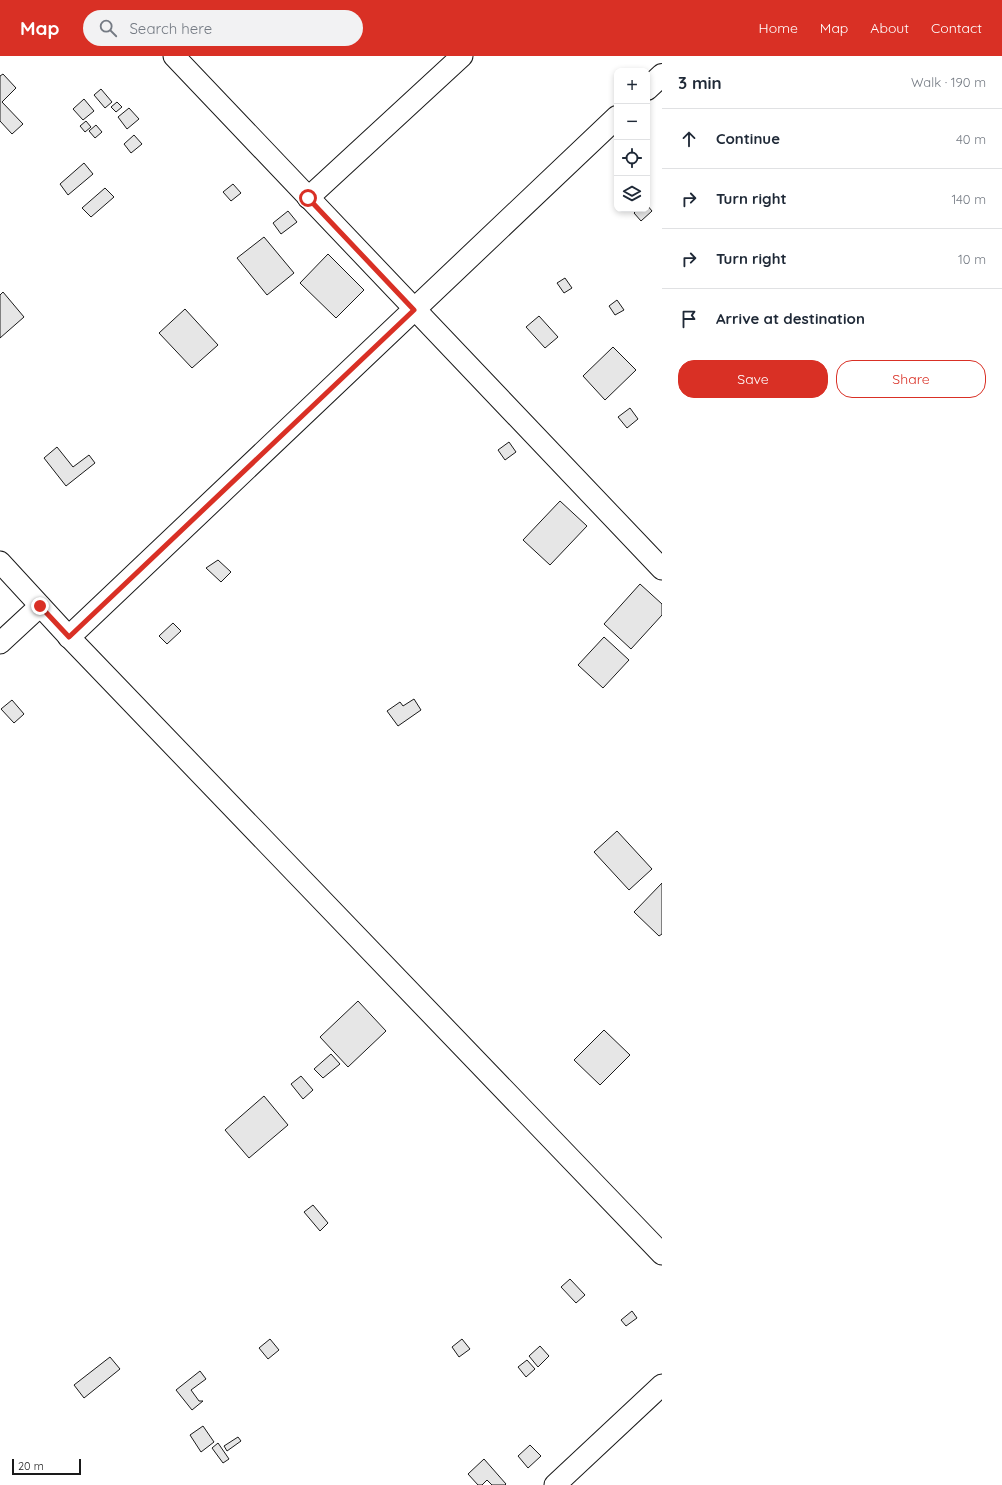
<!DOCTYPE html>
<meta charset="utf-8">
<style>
body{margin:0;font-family:Quicksand,sans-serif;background:#f2f2f3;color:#1f2937}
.controls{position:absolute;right:12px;top:12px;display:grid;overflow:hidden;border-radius:8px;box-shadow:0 2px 6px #0003}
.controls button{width:36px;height:36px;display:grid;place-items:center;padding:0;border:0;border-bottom:1px solid #e0e1e3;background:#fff;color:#1f2937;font:20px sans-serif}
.scale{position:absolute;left:12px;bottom:10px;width:69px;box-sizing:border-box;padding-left:4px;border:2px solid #1a1a1a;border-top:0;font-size:11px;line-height:14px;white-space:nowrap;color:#1a1a1a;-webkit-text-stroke:3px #fff;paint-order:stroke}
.stop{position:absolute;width:12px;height:12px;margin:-9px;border:3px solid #d93025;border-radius:50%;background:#fff}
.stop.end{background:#d93025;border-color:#fff;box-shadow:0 1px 4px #0008}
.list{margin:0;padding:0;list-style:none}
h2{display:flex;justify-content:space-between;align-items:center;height:52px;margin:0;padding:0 16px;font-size:17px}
h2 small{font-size:13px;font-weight:400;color:#747a83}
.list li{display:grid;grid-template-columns:26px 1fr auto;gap:12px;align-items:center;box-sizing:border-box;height:60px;padding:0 16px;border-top:1px solid #e0e1e3}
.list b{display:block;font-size:15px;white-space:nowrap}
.list em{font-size:13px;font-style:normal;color:#747a83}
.actions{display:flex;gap:8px;padding:12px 16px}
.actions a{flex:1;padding:9px 0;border:1px solid #d93025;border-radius:16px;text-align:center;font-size:14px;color:#d93025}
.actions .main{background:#d93025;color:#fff}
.icon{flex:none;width:22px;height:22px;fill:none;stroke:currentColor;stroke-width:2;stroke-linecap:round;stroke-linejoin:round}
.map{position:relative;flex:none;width:662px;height:1429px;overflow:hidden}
header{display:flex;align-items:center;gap:24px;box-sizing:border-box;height:56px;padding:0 20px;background:#d93025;color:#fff}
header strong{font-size:19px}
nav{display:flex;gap:22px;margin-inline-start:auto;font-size:14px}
.search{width:280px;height:36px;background:#f2f2f3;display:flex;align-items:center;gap:10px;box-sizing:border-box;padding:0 14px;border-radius:22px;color:#747a83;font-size:15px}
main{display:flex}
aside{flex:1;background:#fff}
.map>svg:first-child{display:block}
.building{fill:#e6e6e6;stroke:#1a1a1a}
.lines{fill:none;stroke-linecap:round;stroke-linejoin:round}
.street-casing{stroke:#1a1a1a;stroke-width:23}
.secondary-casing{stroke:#1a1a1a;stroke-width:24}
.street{stroke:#fff;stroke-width:21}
.secondary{stroke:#fff;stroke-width:22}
.route{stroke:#d93025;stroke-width:5}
</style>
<header>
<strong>Map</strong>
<div class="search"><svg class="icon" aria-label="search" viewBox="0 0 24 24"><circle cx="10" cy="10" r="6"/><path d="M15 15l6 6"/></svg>Search here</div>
<nav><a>Home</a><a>Map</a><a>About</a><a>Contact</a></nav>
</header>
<main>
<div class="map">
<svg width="662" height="1429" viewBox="0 0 662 1429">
<rect width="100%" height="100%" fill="#fff"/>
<!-- building -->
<g class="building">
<polygon points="3,18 16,32 2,46 23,68 12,78 0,65 0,20"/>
<polygon points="101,33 112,46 105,52 94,39"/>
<polygon points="84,43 94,55 83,64 73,53"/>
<polygon points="117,46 122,51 116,56 111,51"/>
<polygon points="129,52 139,63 127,73 118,61"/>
<polygon points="86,65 91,71 85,76 80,70"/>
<polygon points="96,69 102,76 95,82 89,75"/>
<polygon points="134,79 142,88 131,97 124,88"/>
<polygon points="84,107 93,118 68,139 60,128"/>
<polygon points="233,128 241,137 231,145 223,136"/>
<polygon points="105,132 114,141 91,161 82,152"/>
<polygon points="647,149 652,155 641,165 634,157 638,153 647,153"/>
<polygon points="288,155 297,166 281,178 273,167"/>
<polygon points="264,181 294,217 267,239 237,202"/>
<polygon points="328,198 364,234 336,262 300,227"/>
<polygon points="565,222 572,232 564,237 557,227"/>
<polygon points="3,236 24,261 0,282 0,239"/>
<polygon points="617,244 624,254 615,259 609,250"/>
<polygon points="185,253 218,289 192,312 159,277"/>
<polygon points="539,260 558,281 545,292 526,271"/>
<polygon points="613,291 636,314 605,344 583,320"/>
<polygon points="630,352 638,363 627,372 618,361"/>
<polygon points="509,386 516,396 505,404 498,394"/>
<polygon points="57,391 73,411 89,399 95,407 66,430 44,402"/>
<polygon points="560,445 587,470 550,509 523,484"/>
<polygon points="218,504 231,516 221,526 206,512"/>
<polygon points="640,528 662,548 662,559 631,593 604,568"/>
<polygon points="173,567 181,575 167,588 159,580"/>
<polygon points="604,581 629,604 603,632 578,609"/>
<polygon points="414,643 421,654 398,670 387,655 400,646 403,650"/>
<polygon points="12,644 24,658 14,667 1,653"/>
<polygon points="617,775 652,813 629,834 594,796"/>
<polygon points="662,827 662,878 659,880 634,856"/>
<polygon points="358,945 386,975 348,1011 320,981"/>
<polygon points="604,974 630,999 600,1029 574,1004"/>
<polygon points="331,998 340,1008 323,1022 314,1013"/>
<polygon points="301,1020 313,1034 303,1043 291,1028"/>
<polygon points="264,1040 288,1069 249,1102 225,1074"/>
<polygon points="313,1149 328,1167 320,1175 304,1156"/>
<polygon points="570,1223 585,1239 576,1247 561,1231"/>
<polygon points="632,1255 637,1262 626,1270 621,1264"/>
<polygon points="270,1283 279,1294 268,1303 259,1292"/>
<polygon points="462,1283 470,1293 459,1301 452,1291"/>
<polygon points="540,1290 549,1300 538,1311 529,1300"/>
<polygon points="110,1301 120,1313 84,1342 74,1329"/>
<polygon points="527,1304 535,1313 526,1321 518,1311"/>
<polygon points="200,1315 206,1323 191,1334 199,1345 203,1345 192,1354 176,1334"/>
<polygon points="203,1370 214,1386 201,1396 190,1379"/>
<polygon points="238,1381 241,1385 227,1395 224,1390"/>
<polygon points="218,1387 229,1403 223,1407 212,1392"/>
<polygon points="530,1389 541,1400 528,1412 518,1400"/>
<polygon points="484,1403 506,1428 505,1429 492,1429 487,1424 482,1429 478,1429 468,1418"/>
</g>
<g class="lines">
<defs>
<g id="street">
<polyline points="174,0 662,513"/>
<polyline points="308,142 462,0"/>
<polyline points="0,506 69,581 662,1198"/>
<polyline points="0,587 40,550"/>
<polyline points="555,1429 662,1329"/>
</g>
<g id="secondary">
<polyline points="647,33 662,19"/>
<polyline points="69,581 617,61"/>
</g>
</defs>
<!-- street casing -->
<use href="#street" class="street-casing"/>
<!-- secondary casing -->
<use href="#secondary" class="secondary-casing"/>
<!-- street -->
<use href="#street" class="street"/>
<!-- secondary -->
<use href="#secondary" class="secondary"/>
</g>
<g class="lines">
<!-- route -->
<polyline class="route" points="40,550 69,581 414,254 308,142"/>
</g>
</svg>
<div class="controls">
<button>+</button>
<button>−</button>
<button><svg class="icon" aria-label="locate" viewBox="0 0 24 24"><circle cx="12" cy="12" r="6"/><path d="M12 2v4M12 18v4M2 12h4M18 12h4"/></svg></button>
<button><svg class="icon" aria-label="layers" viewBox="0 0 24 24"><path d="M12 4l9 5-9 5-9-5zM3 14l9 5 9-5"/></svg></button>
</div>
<div class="scale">20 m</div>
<div class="stop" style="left:308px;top:142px"></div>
<div class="stop end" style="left:40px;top:550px"></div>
</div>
<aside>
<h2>3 min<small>Walk · 190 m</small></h2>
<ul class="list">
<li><svg class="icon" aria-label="ahead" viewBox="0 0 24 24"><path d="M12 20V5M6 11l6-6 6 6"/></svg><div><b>Continue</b></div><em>40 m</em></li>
<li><svg class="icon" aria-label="right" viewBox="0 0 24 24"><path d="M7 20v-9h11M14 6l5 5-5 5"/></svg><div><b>Turn right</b></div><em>140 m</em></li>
<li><svg class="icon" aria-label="right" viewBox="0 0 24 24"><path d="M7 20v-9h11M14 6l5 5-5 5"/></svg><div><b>Turn right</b></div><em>10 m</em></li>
<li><svg class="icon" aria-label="arrive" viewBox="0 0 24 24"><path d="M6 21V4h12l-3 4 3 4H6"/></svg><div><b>Arrive at destination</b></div></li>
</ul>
<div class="actions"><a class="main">Save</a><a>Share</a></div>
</aside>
</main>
